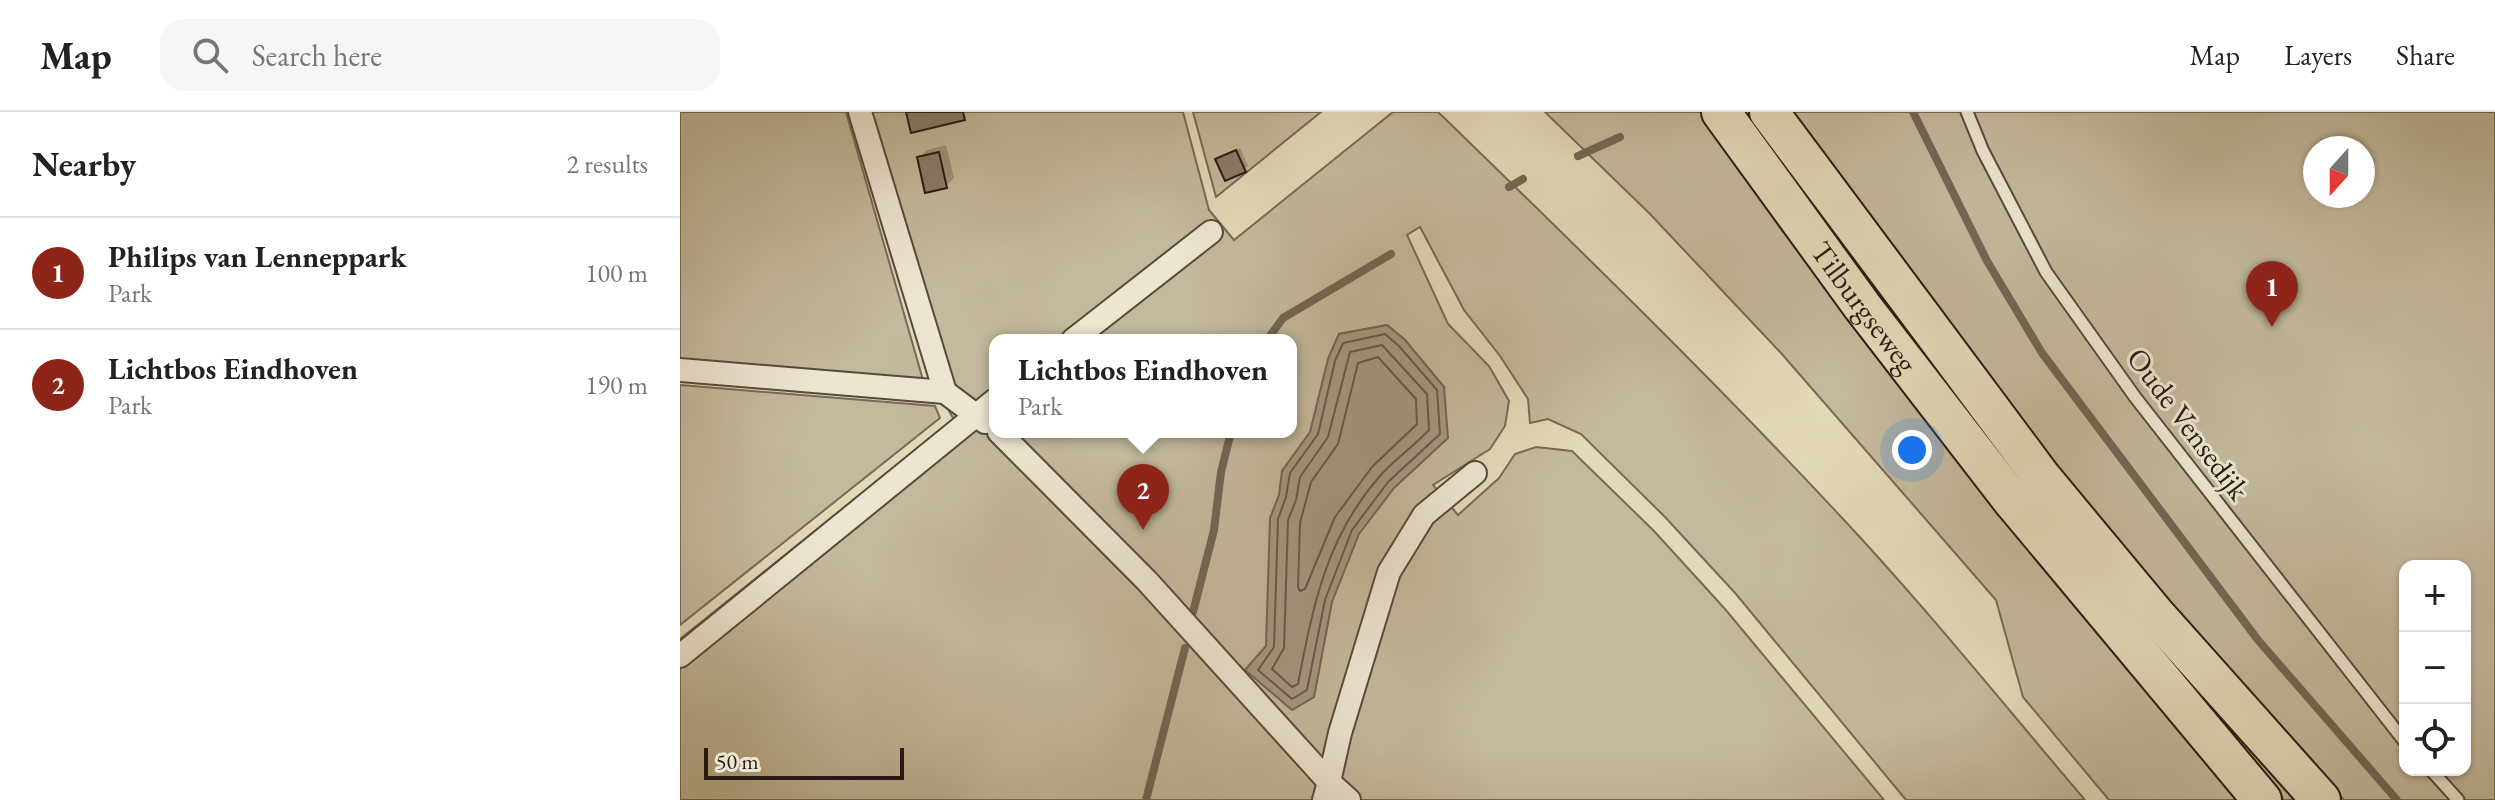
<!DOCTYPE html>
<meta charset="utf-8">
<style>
body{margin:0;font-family:"EB Garamond",serif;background:#f6f6f6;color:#222}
.controls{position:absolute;right:24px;bottom:24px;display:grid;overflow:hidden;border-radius:16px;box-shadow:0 2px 6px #0004}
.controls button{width:72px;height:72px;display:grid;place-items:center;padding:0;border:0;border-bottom:2px solid #e0e0e0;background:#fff;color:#222;font:40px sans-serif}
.compass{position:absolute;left:1623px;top:24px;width:72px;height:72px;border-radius:50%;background:#fff;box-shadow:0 2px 6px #0004;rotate:201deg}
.scale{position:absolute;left:24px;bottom:20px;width:200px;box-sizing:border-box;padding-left:8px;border:4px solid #291a13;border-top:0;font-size:22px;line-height:28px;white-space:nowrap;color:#291a13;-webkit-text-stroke:6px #ece6d1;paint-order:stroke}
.you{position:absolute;left:1232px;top:338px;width:28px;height:28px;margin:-20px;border:6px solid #fff;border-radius:50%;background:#1a73e8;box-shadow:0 0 0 12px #1a73e833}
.badge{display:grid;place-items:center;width:52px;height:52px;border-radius:50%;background:#8f2418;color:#fff;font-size:26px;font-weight:700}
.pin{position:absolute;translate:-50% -66px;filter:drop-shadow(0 2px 4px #0008)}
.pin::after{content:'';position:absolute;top:42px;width:28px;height:24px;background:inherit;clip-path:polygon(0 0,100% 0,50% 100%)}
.popup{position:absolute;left:309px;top:222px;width:308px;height:104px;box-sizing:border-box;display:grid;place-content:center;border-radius:16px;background:#fff;filter:drop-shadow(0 2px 6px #0005);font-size:26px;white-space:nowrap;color:#767676}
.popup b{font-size:30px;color:#222}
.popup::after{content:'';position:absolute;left:50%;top:100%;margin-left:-16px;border:16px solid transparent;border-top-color:#fff}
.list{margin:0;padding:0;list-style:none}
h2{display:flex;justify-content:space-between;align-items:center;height:104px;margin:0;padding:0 32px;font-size:34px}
h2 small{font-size:26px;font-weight:400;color:#767676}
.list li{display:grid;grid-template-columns:52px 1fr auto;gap:24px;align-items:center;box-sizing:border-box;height:112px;padding:0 32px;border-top:2px solid #e0e0e0}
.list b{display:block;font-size:30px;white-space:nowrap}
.list p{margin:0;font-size:26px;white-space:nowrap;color:#767676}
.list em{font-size:26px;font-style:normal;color:#767676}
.icon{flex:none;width:44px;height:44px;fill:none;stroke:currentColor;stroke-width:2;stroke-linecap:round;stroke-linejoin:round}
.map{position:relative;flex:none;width:1815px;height:688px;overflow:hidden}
header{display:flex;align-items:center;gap:48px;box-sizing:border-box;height:112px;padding:0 40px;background:#fff;border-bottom:2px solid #e0e0e0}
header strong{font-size:38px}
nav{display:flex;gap:44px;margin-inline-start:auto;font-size:28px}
.search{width:560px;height:72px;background:#f6f6f6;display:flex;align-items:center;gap:20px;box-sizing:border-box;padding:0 28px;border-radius:24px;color:#767676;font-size:30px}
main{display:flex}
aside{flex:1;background:#fff}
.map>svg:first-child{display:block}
.green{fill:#c3b99c;stroke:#766a58;stroke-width:2;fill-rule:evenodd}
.water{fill:#a39880;stroke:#726654;stroke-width:2}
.shadow{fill:#0003}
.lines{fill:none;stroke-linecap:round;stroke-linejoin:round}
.shore{stroke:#66594a;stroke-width:2}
.stream{stroke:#726654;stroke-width:8}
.building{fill:#897d69;stroke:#291a13;stroke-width:2}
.service-casing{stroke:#574a3c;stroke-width:15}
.minor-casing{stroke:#574a3c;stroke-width:26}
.trunk-casing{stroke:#291a13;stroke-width:42}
.service{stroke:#ece6d1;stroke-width:11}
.minor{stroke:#ece6d1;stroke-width:22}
.trunk{stroke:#e2d9b8;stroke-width:38}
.labels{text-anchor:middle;stroke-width:6;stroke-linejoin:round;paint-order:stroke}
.street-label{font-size:30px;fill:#291a13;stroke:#ece6d1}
</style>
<header>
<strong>Map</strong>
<div class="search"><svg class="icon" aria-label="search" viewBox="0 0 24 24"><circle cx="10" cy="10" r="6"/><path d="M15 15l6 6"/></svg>Search here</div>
<nav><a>Map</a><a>Layers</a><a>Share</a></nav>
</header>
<main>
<aside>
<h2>Nearby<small>2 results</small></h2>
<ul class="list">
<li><span class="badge">1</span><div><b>Philips van Lenneppark</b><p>Park</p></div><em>100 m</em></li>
<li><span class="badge">2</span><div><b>Lichtbos Eindhoven</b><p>Park</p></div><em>190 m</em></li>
</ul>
</aside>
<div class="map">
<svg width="1815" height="688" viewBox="0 0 1815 688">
<rect width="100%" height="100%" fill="#e2d9b8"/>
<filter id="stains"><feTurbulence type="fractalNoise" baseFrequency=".0025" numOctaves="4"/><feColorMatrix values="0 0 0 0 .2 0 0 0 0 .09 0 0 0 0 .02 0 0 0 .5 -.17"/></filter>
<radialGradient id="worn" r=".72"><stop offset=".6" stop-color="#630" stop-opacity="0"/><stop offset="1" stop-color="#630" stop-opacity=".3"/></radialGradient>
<!-- green -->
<g class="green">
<polygon points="0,0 166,0 243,268 0,247"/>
<path d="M174 0H503L529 98 554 128 713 0H758C896 134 1033 267 1164 408 1248 498 1325 594 1405 688H1226L1056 482 985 405 901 322 868 307 850 311 848 287 820 244 784 198 740 115 727 123 768 212 809 254 829 289 825 314 810 337 753 373 778 403 819 366 835 342 856 335 892 339 974 419 1045 497 1204 688H0V527L274 308 251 265ZM707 213 725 228 764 275 649 245 659 222ZM315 228H611V320H315Z"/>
<polygon points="513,0 641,0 536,85"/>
<polygon points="865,0 1026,0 1567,688 1429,688 1343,585 1316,488 1101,241 970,102"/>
<path d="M1107 0H1815V688H1664C1580 597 1498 505 1420 410 1311 277 1210 137 1107 0ZM1635 36H1683V84H1635ZM1725 454H1785V658H1725Z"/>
<polygon points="0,273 255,294 260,306 0,513"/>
<polygon points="1458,509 1623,688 1604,688"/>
</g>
<!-- water -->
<polygon class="water" points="707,213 725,228 764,275 768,326 714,376 679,422 652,490 634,585 612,598 565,558 586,534 590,406 599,383 602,359 630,320 648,247 659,222"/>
<!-- shadow -->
<g class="shadow">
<polygon points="266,33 274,66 266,74 240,45 247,38"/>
<polygon points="560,36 568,54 546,66 538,48"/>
</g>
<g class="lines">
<!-- shore -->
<g class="shore">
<polygon points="705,222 719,234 757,278 760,322 708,370 672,418 645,488 627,578 612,587 578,558 594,535 598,407 606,385 610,361 638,322 655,249 663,231"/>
<path d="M702 233 747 282 749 318C734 334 715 347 700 364 646 425 633 494 618 572L612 575 592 557 604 536 608 408 616 388 620 365 648 325 670 240Z"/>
<polygon points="698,245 736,287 737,312 692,355 655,405 625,477 620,479 618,475 620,411 631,370 658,332 678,251"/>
</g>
<!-- stream -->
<g class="stream">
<polyline points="1233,0 1307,149 1362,241 1578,528 1717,688"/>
<polyline points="898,44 940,25"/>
<polyline points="829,75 843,67"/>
<polyline points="587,228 603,206 711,142"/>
<polyline points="513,500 534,418 541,360 551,320"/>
<polyline points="466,688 505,536"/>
</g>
</g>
<!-- building -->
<g class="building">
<polygon points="226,0 283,0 285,8 231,21"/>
<polygon points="556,38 566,60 545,69 535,47"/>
<polygon points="259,40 267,76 245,81 237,45"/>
</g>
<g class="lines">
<defs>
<g id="service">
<polyline points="1287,0 1303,39 1366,160 1455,285 1725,630"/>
<polyline points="1751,658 1778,688"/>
</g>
<g id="minor">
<polyline points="180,0 265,280 305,310"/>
<polyline points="393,228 531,120"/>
<polyline points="0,258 265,280"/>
<polyline points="319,320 467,469 649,670 644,688"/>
<polyline points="0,544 315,288"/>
<polyline points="669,688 649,670 660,621 709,460 744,403 795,361"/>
</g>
<g id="trunk">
<path id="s1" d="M1041 0 1182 194 1331 387 1582 688"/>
<polyline points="1089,0 1362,366 1475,502 1641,688"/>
</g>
</defs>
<!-- service casing -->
<use href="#service" class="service-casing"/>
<!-- minor casing -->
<use href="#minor" class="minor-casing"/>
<!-- trunk casing -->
<use href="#trunk" class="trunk-casing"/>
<!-- service -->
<use href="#service" class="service"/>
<!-- minor -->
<use href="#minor" class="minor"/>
<!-- trunk -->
<use href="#trunk" class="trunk"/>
</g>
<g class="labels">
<!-- street labels -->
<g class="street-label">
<text dy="10" stroke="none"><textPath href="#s1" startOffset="242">Tilburgseweg</textPath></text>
<text transform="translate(1508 312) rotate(53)" y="10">Oude Vensedijk</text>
</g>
</g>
<rect width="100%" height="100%" filter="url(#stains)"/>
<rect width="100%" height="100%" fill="url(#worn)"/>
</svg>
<div class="controls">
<button>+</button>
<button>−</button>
<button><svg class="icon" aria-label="locate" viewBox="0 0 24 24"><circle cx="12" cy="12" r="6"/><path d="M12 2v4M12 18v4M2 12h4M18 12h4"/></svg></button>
</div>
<svg class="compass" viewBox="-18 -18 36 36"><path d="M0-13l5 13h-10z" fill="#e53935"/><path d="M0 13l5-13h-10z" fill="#767676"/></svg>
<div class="scale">50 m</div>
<div class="you"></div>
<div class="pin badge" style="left:1592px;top:215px">1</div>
<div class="pin badge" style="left:463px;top:418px">2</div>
<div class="popup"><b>Lichtbos Eindhoven</b>Park</div>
</div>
</main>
